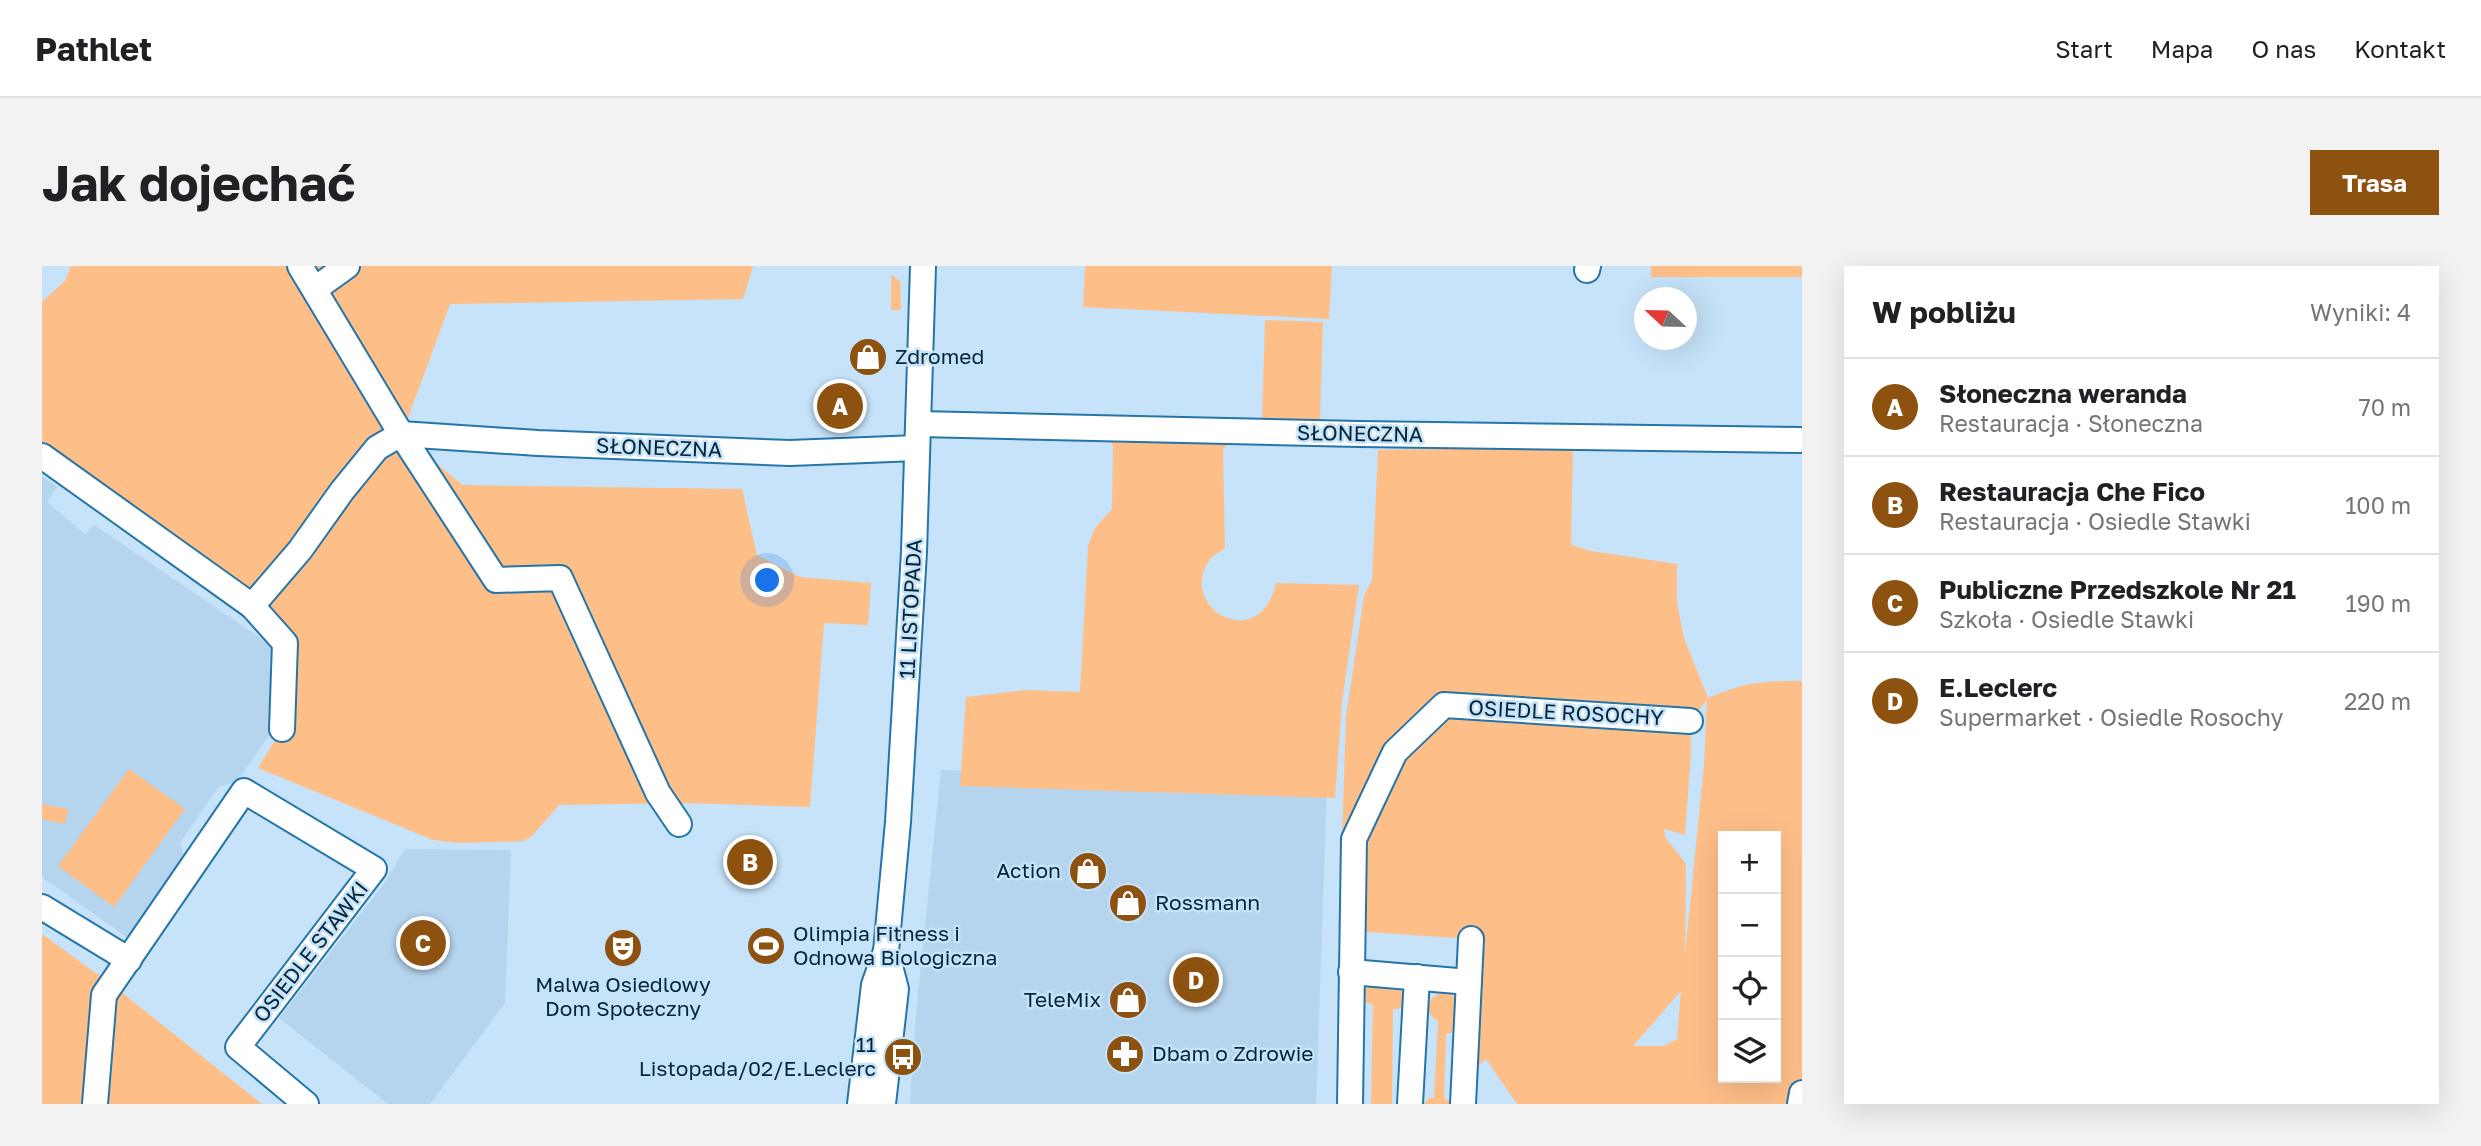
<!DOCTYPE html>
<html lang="pl">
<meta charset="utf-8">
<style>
body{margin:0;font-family:"Golos Text",sans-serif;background:#f2f2f2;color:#202124}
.controls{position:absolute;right:21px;bottom:21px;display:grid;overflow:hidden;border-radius:0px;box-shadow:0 7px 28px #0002}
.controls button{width:63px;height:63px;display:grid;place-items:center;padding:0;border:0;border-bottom:2px solid #e0e0e0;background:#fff;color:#202124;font:35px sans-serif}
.compass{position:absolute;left:1592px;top:21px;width:63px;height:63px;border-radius:50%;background:#fff;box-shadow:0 7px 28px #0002;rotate:292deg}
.you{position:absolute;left:726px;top:315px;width:24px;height:24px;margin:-18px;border:5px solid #fff;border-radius:50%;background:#1a73e8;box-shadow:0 0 0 10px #1a73e833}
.badge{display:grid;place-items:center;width:46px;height:46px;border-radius:50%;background:#8d5110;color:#fff;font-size:23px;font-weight:700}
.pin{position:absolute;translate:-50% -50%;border:4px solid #fff;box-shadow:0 2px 7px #0006}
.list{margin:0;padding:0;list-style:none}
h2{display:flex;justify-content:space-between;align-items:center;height:91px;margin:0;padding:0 28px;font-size:30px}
h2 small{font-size:23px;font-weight:400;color:#757577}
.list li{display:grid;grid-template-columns:46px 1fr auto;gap:21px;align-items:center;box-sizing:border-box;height:98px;padding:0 28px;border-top:2px solid #e0e0e0}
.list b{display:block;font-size:26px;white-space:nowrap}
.list p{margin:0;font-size:23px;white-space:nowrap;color:#757577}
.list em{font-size:23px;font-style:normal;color:#757577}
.icon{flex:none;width:38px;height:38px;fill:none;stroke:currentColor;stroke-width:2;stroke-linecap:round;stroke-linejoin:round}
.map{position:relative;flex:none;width:1760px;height:838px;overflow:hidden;border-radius:0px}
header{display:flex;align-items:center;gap:42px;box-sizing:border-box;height:98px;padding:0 35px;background:#fff;border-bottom:2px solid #e0e0e0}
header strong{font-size:33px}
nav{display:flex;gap:38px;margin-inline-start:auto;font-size:24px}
.intro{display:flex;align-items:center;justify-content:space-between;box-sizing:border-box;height:168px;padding:0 42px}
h1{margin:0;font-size:49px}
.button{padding:18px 32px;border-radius:0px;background:#8d5110;color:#fff;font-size:24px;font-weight:700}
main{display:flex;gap:42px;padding:0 42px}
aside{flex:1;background:#fff;border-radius:0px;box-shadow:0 7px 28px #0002}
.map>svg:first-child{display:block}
.built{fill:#b5d4ed}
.green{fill:#febe88;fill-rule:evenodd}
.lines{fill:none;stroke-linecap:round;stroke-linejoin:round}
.minor-casing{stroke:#2575a8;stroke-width:28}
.minor{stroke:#fff;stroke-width:24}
.labels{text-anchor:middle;stroke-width:5;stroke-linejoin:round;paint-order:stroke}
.poi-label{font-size:21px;fill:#04263b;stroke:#c6e3f9;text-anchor:start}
.street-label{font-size:21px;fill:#04263b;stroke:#c6e3f9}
</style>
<header>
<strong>Pathlet</strong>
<nav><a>Start</a><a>Mapa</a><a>O nas</a><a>Kontakt</a></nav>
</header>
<div class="intro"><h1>Jak dojechać</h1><a class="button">Trasa</a></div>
<main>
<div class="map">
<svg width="1760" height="838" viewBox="0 0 1760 838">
<rect width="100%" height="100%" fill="#c6e3f9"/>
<!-- built -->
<g class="built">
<polygon points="0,210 15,221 5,236 43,268 52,259 230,380 233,388 234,459 194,517 177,520 138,577 143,596 86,672 0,611"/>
<polygon points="899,504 1285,518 1274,838 868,838 874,748"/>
<polygon points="363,583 469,584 463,737 388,838 346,838 237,752 342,618"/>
</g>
<!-- green -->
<g class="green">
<polygon points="29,0 711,0 701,33 408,38 360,168 420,219 700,223 715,289 758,311 829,317 826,359 782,357 768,541 646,537 517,539 490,570 482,575 419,577 391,574 216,502 240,463 243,377 0,190 0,36 23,15"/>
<polygon points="1043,0 1290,0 1287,53 1041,41"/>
<rect x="1609" y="0" width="151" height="11"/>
<polygon points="849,9 858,15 859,44 849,44"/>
<polygon points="1223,54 1281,56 1278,155 1220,154"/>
<path d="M1067 173 1189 176 1181 183 1183 282C1178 286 1169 290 1166 296 1137 343 1218 389 1234 317L1317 319 1300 436 1293 532 918 520 924 431 984 424 1038 426 1046 280 1053 262 1070 243 1071 180Z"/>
<path d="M1531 181 1529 279 1549 285 1635 298V337L1642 372 1666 432C1703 416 1720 415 1760 415V838H1475L1444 793 1423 812 1437 773 1435 761 1439 683 1441 679 1429 673 1311 665 1300 575 1304 450 1322 330 1330 314 1336 184ZM1665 434 1662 499 1643 688 1644 598 1623 571 1622 563 1643 569 1649 488 1648 455ZM1681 570H1734V812H1681ZM1639 725 1635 773 1622 780H1591Z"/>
<polygon points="87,503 143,543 72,641 16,600"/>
<polygon points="0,538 26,543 23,558 0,553"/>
<polygon points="0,668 69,718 220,838 0,838"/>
<polygon points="1331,719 1359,725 1363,730 1362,739 1357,743 1351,743 1350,838 1329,838 1331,739 1323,736 1321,733 1323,723"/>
<path d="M1401 726 1409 728 1416 736 1413 766 1404 768 1402 832 1413 838H1382L1387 832H1392L1396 755C1379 744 1384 733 1401 726Z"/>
</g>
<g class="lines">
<defs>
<g id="minor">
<polyline points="1545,4 1546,0"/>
<polyline points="273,23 305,0"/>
<polyline points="877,158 1317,168 1760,174"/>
<polyline points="359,168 496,177 748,187 875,182"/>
<polyline points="359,168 454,314 518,312 616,527 637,558"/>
<polyline points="0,190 210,340 258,284 300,225 335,182 359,168 258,0"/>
<polyline points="210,340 243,377 240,463"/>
<polyline points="0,641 87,694"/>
<polyline points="1309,706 1427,716"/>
<polyline points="53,838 62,729 202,525 332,603 196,781 264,838"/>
<polyline points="818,838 832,719 844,685 856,556 872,286 881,0"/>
<polyline points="841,838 854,723 844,685"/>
<polyline points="1308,838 1312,573 1353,486 1402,439 1648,455"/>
<polyline points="1368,838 1375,711"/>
<polyline points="1421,838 1429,673"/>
<polyline points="1758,838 1760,827"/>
</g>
</defs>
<!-- minor casing -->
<use href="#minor" class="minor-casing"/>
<!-- minor -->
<use href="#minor" class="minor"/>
</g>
<!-- icons -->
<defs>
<symbol id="shop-disc" viewBox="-11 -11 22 22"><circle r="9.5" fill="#8d5110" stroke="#c6e3f9"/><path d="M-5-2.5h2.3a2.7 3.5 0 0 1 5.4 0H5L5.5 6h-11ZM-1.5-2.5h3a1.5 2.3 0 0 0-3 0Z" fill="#fff"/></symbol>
<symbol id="stadium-disc" viewBox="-11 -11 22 22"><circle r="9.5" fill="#8d5110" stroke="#c6e3f9"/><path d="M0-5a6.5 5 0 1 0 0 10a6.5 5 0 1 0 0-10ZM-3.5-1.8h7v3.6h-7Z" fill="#fff"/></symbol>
<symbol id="theatre-disc" viewBox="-11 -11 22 22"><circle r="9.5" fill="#8d5110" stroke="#c6e3f9"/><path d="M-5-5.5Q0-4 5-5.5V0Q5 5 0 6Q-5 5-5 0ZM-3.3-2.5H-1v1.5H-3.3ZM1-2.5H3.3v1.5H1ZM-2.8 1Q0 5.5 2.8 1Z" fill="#fff"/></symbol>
<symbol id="pharmacy-disc" viewBox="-11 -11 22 22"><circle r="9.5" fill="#8d5110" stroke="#c6e3f9"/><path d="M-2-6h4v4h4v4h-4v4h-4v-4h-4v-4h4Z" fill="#fff"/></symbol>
<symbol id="bus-disc" viewBox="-11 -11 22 22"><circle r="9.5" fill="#8d5110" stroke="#c6e3f9"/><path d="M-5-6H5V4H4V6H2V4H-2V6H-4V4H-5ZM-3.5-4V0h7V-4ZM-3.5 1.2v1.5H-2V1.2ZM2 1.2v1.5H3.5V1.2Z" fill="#fff"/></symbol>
</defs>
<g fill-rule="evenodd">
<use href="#shop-disc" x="804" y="69" width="44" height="44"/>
<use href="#shop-disc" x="1024" y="583" width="44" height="44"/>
<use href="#shop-disc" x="1064" y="615" width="44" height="44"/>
<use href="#stadium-disc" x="702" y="658" width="44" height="44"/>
<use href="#theatre-disc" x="559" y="660" width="44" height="44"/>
<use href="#shop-disc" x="1064" y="712" width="44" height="44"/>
<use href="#pharmacy-disc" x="1061" y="766" width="44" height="44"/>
<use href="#bus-disc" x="839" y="769" width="44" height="44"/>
</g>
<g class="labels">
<!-- poi labels -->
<g class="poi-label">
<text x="853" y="98">Zdromed</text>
<text x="1019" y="612" text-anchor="end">Action</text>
<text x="1113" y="644">Rossmann</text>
<text x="751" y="675">Olimpia Fitness i<tspan x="751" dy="24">Odnowa Biologiczna</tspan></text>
<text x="581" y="726" text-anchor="middle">Malwa Osiedlowy<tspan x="581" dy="24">Dom Społeczny</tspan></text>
<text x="1059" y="741" text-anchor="end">TeleMix</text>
<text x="834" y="786" text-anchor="end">11<tspan x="834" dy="24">Listopada/02/E.Leclerc</tspan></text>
<text x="1110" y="795">Dbam o Zdrowie</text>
</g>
<!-- street labels -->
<g class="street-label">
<text transform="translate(1318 168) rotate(1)" y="7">SŁONECZNA</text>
<text transform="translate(617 182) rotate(2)" y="7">SŁONECZNA</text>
<text transform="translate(869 343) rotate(-87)" y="7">11 LISTOPADA</text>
<text transform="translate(1524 447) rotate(3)" y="7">OSIEDLE ROSOCHY</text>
<text transform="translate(269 686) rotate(-52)" y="7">OSIEDLE STAWKI</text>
</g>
</g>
</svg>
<div class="controls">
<button>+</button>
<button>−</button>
<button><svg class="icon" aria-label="locate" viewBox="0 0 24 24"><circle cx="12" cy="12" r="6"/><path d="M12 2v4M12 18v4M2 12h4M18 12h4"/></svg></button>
<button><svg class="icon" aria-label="layers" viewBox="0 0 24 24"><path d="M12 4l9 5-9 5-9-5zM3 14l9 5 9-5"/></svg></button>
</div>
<svg class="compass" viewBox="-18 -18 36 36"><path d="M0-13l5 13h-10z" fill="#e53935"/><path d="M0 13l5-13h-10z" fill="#757577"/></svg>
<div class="you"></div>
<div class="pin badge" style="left:798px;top:140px">A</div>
<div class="pin badge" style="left:708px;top:596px">B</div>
<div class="pin badge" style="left:381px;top:677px">C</div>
<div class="pin badge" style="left:1154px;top:714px">D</div>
</div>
<aside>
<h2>W pobliżu<small>Wyniki: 4</small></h2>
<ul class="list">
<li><span class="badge">A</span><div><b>Słoneczna weranda</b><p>Restauracja · Słoneczna</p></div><em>70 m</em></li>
<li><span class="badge">B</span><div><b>Restauracja Che Fico</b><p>Restauracja · Osiedle Stawki</p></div><em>100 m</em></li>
<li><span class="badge">C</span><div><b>Publiczne Przedszkole Nr 21</b><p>Szkoła · Osiedle Stawki</p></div><em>190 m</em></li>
<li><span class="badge">D</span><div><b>E.Leclerc</b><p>Supermarket · Osiedle Rosochy</p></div><em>220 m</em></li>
</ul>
</aside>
</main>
